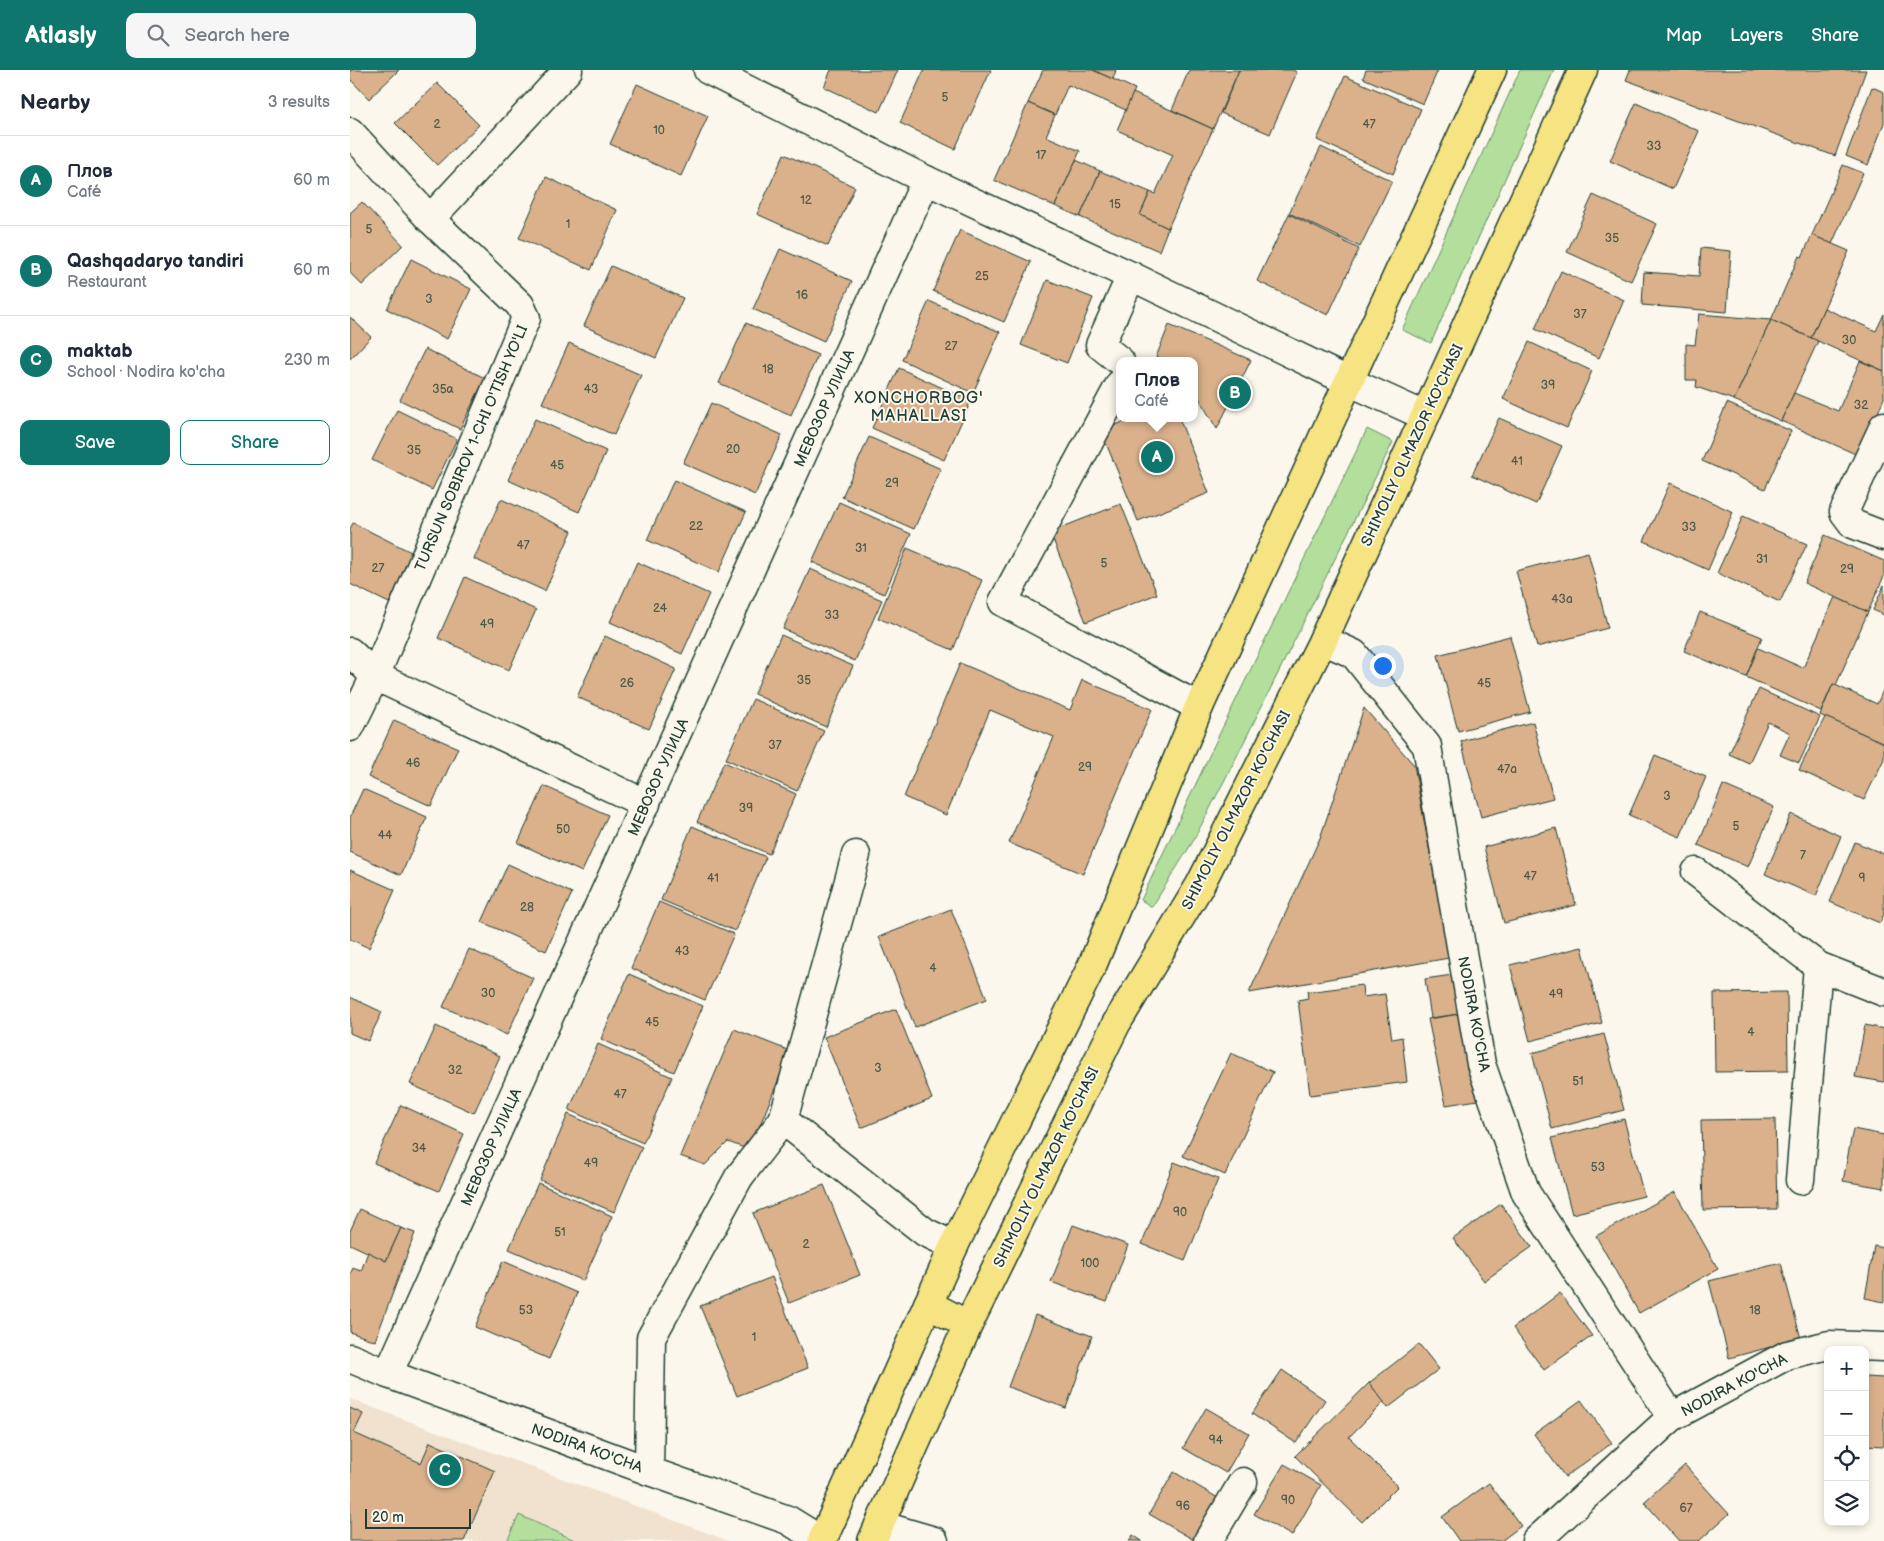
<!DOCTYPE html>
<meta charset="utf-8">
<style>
body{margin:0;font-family:"Balsamiq Sans",sans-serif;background:#f6f6f7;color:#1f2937}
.controls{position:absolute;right:15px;bottom:15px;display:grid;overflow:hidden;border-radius:10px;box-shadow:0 2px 8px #0003}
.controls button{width:45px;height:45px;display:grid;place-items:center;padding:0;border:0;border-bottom:1px solid #e0e1e3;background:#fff;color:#1f2937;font:25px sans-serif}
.scale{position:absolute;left:15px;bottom:12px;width:106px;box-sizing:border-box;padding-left:5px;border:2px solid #1f3d34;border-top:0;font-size:14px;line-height:18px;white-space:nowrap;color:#1f3d34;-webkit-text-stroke:4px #fbf7ec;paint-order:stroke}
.you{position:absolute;left:1032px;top:595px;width:18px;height:18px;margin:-12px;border:4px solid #fff;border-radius:50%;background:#1a73e8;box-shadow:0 0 0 8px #1a73e833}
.badge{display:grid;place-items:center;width:32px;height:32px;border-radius:50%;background:#0f766e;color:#fff;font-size:16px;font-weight:700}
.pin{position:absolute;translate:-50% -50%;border:2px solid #fff;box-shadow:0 1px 5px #0006}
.popup{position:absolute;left:766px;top:287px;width:82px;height:65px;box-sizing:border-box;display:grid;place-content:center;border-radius:10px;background:#fff;filter:drop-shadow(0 1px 4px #0005);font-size:16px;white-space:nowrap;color:#747a83}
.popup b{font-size:19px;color:#1f2937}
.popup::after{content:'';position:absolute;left:50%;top:100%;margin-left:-10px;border:10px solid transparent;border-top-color:#fff}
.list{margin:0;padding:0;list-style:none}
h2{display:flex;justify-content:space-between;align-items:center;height:65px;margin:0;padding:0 20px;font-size:21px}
h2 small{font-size:16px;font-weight:400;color:#747a83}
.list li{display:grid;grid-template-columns:32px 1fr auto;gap:15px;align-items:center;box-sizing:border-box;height:90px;padding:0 20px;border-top:1px solid #e0e1e3}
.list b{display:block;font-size:19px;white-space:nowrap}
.list p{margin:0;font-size:16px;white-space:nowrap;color:#747a83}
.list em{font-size:16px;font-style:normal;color:#747a83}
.actions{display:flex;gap:10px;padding:15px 20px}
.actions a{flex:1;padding:11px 0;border:1px solid #0f766e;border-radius:10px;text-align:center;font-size:18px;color:#0f766e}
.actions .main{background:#0f766e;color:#fff}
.icon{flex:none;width:28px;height:28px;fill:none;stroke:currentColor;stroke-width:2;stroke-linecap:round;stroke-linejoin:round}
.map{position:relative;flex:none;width:1534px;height:1471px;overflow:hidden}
header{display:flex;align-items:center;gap:30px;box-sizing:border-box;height:70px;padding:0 25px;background:#0f766e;color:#fff}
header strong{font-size:24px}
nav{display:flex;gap:28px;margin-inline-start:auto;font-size:18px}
.search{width:350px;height:45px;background:#f6f6f7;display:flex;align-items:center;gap:12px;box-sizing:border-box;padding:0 18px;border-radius:10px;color:#747a83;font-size:19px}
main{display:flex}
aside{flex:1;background:#fff}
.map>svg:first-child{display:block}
.built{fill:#f1e2cf}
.green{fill:#b3de9c;stroke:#698e68}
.building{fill:#dab18b;stroke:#1f3d34}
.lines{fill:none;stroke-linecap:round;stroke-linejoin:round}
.minor-casing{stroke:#1f3d34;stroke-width:31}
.major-casing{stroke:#1f3d34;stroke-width:31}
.minor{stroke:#fbf7ec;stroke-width:28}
.major{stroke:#f6e381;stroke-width:28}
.labels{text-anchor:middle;stroke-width:4;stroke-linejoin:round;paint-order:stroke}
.number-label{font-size:12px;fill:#4e5a4a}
.street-label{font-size:15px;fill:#1f3d34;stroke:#fbf7ec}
.neighbourhood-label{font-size:16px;letter-spacing:1px;fill:#1f3d34;stroke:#fbf7ec}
</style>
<header>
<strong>Atlasly</strong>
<div class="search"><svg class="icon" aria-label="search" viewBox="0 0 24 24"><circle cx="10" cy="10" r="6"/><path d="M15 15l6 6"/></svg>Search here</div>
<nav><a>Map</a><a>Layers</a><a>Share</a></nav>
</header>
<main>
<aside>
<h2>Nearby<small>3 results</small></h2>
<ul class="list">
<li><span class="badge">A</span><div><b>Плов</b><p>Café</p></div><em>60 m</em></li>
<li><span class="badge">B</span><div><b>Qashqadaryo tandiri</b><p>Restaurant</p></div><em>60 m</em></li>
<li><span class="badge">C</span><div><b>maktab</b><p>School · Nodira ko'cha</p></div><em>230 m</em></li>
</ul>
<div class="actions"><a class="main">Save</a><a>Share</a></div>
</aside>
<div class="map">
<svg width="1534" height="1471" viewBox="0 0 1534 1471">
<rect width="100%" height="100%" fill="#fbf7ec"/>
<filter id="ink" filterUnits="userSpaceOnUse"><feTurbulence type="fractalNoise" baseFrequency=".02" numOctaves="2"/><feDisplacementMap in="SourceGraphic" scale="10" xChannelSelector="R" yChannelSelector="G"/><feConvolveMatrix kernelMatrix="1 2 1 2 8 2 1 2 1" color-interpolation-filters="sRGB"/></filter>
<g filter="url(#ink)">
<!-- built -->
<polygon class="built" points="0,1329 379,1471 0,1471"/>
<!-- green -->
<g class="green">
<polygon points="1170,0 1204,0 1081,273 1052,260"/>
<polygon points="1017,359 1043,372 883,694 842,773 802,837 791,830 868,667"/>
<polygon points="169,1445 227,1471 157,1471"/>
</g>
<!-- building -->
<g class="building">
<polygon points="0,0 49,0 19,29 0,9"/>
<polygon points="481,0 548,0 529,42 474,17"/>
<polygon points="574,0 641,0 605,79 550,53"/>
<polygon points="693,0 743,0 785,19 776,40 718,15 705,45 678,33"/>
<polygon points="743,0 766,0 763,9"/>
<polygon points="839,0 889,0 863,59 822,40"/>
<polygon points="889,0 942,0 947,2 920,64 871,43"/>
<polygon points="1016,0 1088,0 1073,34 1013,8"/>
<polygon points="1280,0 1516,0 1485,86 1276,10"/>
<polygon points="995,6 1071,39 1043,104 967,70"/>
<polygon points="87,13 129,55 87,95 45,53"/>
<polygon points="287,14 358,46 331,106 260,74"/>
<polygon points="1522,17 1534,22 1534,53 1518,95 1496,86"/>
<polygon points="783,23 863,59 818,158 790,145 800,122 805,124 823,85 767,60"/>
<polygon points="678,33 705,45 696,66 730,81 705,136 644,110"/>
<polygon points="1286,33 1349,61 1323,119 1260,91"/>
<polygon points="971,77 1042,111 1010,177 939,143"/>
<polygon points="434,84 505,117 478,176 407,144"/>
<polygon points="726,90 750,101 730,147 705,136"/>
<polygon points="1493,95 1513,103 1482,174 1462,165"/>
<polygon points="750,101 800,122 790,145 818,158 809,181 730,147"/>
<polygon points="196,107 267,140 241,200 169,168"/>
<polygon points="1243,125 1307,154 1281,211 1217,182"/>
<polygon points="12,132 53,175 12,215 0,203 0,143"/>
<polygon points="939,144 1009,179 978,245 907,211"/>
<polygon points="610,160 681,192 654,252 583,221"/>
<polygon points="1462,165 1499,181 1461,268 1421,250 1449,186 1452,187"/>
<polygon points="1351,178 1381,181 1377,242 1292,235 1294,202 1349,206"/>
<polygon points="430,179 502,211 474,271 403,239"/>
<polygon points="61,189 121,219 97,269 37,239"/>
<polygon points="261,196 333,228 306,288 234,256"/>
<polygon points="1211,201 1274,230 1249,288 1185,259"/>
<polygon points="697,210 743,228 717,293 671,275"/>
<polygon points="579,231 650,262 623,323 552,290"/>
<polygon points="1474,238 1526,261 1534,244 1534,301 1461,268"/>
<polygon points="1349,244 1421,250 1384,330 1346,317 1347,310 1336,310 1336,274 1345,275"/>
<polygon points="0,247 21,267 0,289"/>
<polygon points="1421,250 1468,271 1431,351 1384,330"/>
<polygon points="396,253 468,285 441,345 369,313"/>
<polygon points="819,255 901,290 867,359 844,320 844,291 815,291 806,287"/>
<polygon points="1179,272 1242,301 1217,358 1153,329"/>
<polygon points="219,273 291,305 264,365 192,333"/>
<polygon points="75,279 135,308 110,359 50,330"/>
<polygon points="1510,291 1534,301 1534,328 1510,386 1431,351 1444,323 1488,341"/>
<polygon points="549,298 621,331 594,390 522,358"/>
<polygon points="361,333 432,365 405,425 333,393"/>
<polygon points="1377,333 1441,361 1415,419 1352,391"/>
<polygon points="47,340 107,369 82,420 22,390"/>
<polygon points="783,348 829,348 859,423 788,451 751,361"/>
<polygon points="1149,348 1212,376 1186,434 1122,405"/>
<polygon points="185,349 256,381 229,442 158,410"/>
<polygon points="519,367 591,399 564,459 492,427"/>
<polygon points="324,410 396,442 369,502 297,470"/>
<polygon points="1320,413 1383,442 1358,500 1294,471"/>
<polygon points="151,429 222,461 195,521 124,489"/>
<polygon points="489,432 561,464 534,524 462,492"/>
<polygon points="771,434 807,524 736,552 700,462"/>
<polygon points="1393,446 1457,474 1430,532 1367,503"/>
<polygon points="3,453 63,483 39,533 0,514 0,459"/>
<polygon points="1475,465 1534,491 1534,506 1518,542 1454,513"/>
<polygon points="557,478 632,510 603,580 528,548"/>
<polygon points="1238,482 1258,558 1187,577 1166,501"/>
<polygon points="287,492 359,524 332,584 260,552"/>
<polygon points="460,499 532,530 505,591 433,559"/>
<polygon points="115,507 186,540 159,600 88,568"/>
<polygon points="1534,515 1534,545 1523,540"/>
<polygon points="1485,527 1518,542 1486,615 1483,614 1471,641 1396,607 1408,578 1453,598"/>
<polygon points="1350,542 1412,567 1396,607 1334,581"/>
<polygon points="431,565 503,596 476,657 404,624"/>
<polygon points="255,566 326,599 299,659 227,627"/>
<polygon points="1160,566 1180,642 1108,661 1088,585"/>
<polygon points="610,593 720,640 732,610 802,639 733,804 659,773 704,667 640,640 596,745 554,727"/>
<polygon points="1483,614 1527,634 1534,618 1534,673 1470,645"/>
<polygon points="1409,619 1470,647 1449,693 1430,685 1440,663 1418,652 1399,693 1379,684"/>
<polygon points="403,629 474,661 447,721 376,689"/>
<polygon points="1014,638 1064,695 1099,888 899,923 970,768"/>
<polygon points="1475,647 1534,673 1534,689 1514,730 1449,700"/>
<polygon points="44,650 108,678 81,736 18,707"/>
<polygon points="1183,652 1203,728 1131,747 1111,671"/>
<polygon points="1305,685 1356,707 1330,767 1279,745"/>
<polygon points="374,692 446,724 419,784 347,752"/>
<polygon points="1373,715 1424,737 1398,797 1348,775"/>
<polygon points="194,716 258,745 232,802 168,773"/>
<polygon points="13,719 77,747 51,805 0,782 0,747"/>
<polygon points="1441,744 1491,766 1466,826 1415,804"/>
<polygon points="342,756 416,787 385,861 311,830"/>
<polygon points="1206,758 1226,835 1154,853 1134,777"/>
<polygon points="1505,772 1534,784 1534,844 1530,853 1480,832"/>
<polygon points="158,794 222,823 196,881 132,852"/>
<polygon points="0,800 45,820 19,878 0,869"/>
<polygon points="309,832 384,864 355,930 281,898"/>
<polygon points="601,839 637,929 565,957 529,867"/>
<polygon points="1232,877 1252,953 1180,971 1160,895"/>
<polygon points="119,879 183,908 157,965 93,937"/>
<polygon points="279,904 353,936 324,1002 251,969"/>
<polygon points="1109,904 1116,943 1081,948 1075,909"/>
<polygon points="1012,915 1013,927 1035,924 1042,969 1052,967 1057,1012 960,1025 948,930 958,928 957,922"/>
<polygon points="1437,922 1438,1001 1365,1002 1364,923"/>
<polygon points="0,927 32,942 18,971 0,963"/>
<polygon points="546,939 582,1029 511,1058 474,967"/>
<polygon points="1116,943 1134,1029 1096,1035 1078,949"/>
<polygon points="1515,955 1534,959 1534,1012 1505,1007"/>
<polygon points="86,956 150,986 124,1043 60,1014"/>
<polygon points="384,959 440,981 400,1080 378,1072 355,1095 330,1086"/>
<polygon points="1254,964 1274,1040 1202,1059 1182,983"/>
<polygon points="248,974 322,1007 293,1073 219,1040"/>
<polygon points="881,983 923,1002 875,1105 833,1086"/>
<polygon points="51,1035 114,1064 89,1121 24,1093"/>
<polygon points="218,1044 292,1077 264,1142 190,1110"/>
<polygon points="1274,1049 1294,1126 1222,1144 1202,1068"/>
<polygon points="1425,1049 1427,1139 1353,1140 1351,1050"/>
<polygon points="1503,1059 1534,1065 1534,1118 1493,1111"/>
<polygon points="824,1092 868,1109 835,1191 792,1174"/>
<polygon points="188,1113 262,1146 233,1211 159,1179"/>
<polygon points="474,1115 510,1205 439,1233 403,1143"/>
<polygon points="1325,1122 1368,1199 1289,1243 1246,1166"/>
<polygon points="1151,1134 1182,1177 1134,1211 1103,1168"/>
<polygon points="10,1139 51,1158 36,1191 0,1174 0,1161"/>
<polygon points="723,1155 778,1175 757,1232 701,1212"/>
<polygon points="51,1158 65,1163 25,1271 0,1262 0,1205 3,1198 11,1201 18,1182 36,1191"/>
<polygon points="1524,1176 1534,1178 1534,1232 1515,1228"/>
<polygon points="153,1191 227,1223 199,1289 125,1257"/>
<polygon points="1431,1193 1451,1269 1379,1288 1359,1211"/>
<polygon points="422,1207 458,1298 387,1326 350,1236"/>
<polygon points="1210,1223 1242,1266 1194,1300 1163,1258"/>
<polygon points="685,1245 742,1266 716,1338 658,1317"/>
<polygon points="1069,1274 1089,1299 1038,1338 1019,1313"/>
<polygon points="932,1300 975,1330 946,1373 902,1344"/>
<polygon points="1515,1307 1534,1308 1534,1376 1515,1375"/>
<polygon points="1019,1313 1034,1332 999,1367 1048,1416 1012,1452 945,1386"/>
<polygon points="1231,1330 1262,1373 1215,1407 1184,1364"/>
<polygon points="0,1338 13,1344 4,1363 71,1393 80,1372 145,1401 114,1471 0,1471"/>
<polygon points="856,1338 899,1363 876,1403 833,1378"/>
<polygon points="934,1394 971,1415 942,1466 904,1444"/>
<polygon points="1335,1395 1379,1444 1349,1471 1329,1471 1294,1432"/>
<polygon points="824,1402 868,1428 844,1470 799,1444"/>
<polygon points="1139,1413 1171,1456 1151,1471 1109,1471 1092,1447"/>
<polygon points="783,1465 792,1471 779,1471"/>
</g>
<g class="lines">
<defs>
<g id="minor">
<polyline points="358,0 576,110 781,206 998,311 1075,346"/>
<polyline points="0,62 80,149 170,235 176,248 25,606 0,582"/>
<polyline points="80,149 218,0"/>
<polyline points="770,291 750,275 781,206"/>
<polyline points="770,314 653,532 849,637"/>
<polyline points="1534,356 1494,442 1503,454 1534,466"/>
<polyline points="973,570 1004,584 1077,676 1131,994 1176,1123 1322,1347"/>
<polyline points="0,657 25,606 296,734"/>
<polyline points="506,785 433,1050 575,1162 604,1176"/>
<polyline points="1346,802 1468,896"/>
<polyline points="1450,1110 1468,896 1534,922"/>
<polyline points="0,1288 38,1304 299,1401 438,1450 472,1471"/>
<polyline points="38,1304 576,110"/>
<polyline points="299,1401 301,1268 389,1107 433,1050"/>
<polyline points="529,1455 584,1471"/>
<polyline points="858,1471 893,1412"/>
<polyline points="1186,1471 1322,1347 1437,1285 1479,1275 1534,1277"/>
</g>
<g id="major">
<polyline points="578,1234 618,1255"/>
<polyline points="472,1471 604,1176 742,896 849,637 1142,0"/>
<polyline points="522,1471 618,1255 766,954 850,815 973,570 1233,0"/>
</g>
</defs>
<!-- minor casing -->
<use href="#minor" class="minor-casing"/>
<!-- major casing -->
<use href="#major" class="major-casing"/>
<!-- minor -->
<use href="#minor" class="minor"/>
<!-- major -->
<use href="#major" class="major"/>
</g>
</g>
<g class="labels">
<!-- number labels -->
<g class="number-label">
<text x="595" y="31">5</text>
<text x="87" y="58">2</text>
<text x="1019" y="58">47</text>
<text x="309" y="64">10</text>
<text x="1304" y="80">33</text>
<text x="691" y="89">17</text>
<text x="456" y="134">12</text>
<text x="765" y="138">15</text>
<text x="218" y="158">1</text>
<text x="19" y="163">5</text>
<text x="1262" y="172">35</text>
<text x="632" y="210">25</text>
<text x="452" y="229">16</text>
<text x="79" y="233">3</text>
<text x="1230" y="248">37</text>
<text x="1499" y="274">30</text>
<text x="601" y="280">27</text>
<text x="418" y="303">18</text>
<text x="1198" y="319">39</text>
<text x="93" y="323">35а</text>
<text x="241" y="323">43</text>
<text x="1511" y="339">32</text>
<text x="383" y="383">20</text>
<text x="64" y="384">35</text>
<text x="1167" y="395">41</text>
<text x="207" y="399">45</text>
<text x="542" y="417">29</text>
<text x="346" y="460">22</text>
<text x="1339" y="461">33</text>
<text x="173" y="479">47</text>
<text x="511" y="482">31</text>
<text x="1412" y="493">31</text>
<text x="754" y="497">5</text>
<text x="28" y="502">27</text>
<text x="1497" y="503">29</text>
<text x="1212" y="533">43a</text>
<text x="310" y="542">24</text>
<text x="482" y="549">33</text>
<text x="137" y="558">49</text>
<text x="454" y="614">35</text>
<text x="277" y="617">26</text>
<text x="1134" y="617">45</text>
<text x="425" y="679">37</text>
<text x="63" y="697">46</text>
<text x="735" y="701">29</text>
<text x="1157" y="703">47a</text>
<text x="1317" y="730">3</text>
<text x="396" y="742">39</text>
<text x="1386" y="760">5</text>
<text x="213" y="763">50</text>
<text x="35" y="769">44</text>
<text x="1453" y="789">7</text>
<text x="1180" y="810">47</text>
<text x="363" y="812">41</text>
<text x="1512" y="812">9</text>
<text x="177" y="841">28</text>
<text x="332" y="885">43</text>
<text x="583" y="902">4</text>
<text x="138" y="927">30</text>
<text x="1206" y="928">49</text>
<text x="302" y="956">45</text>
<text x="1401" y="966">4</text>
<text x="528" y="1002">3</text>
<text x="105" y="1004">32</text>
<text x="1228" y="1015">51</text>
<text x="270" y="1028">47</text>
<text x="69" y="1082">34</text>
<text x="241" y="1097">49</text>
<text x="1248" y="1101">53</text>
<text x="830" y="1146">90</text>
<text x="210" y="1166">51</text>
<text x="456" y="1178">2</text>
<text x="740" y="1197">100</text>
<text x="176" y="1244">53</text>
<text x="1405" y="1244">18</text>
<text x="404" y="1271">1</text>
<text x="866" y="1374">94</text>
<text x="938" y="1434">90</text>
<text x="833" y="1440">96</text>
<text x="1336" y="1442">67</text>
</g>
<!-- street labels -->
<g class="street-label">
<text transform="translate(474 338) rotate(-66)" y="5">МЕВОЗОР УЛИЦА</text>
<text transform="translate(1062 375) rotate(-65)" y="5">SHIMOLIY OLMAZOR KO'CHASI</text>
<text transform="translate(121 378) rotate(-67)" y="5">TURSUN SOBIROV 1-CHI O'TISH YO'LI</text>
<text transform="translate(308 707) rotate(-66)" y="5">МЕВОЗОР УЛИЦА</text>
<text transform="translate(886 740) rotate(-63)" y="5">SHIMOLIY OLMAZOR KO'CHASI</text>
<text transform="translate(1124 944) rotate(79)" y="5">NODIRA KO'CHA</text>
<text transform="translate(141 1077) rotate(-66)" y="5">МЕВОЗОР УЛИЦА</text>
<text transform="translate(696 1097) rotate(-64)" y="5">SHIMOLIY OLMAZOR KO'CHASI</text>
<text transform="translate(1384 1315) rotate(-28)" y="5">NODIRA KO'CHA</text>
<text transform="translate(237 1378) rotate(20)" y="5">NODIRA KO'CHA</text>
</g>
<!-- neighbourhood labels -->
<g class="neighbourhood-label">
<text x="569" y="333">XONCHORBOG'<tspan x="569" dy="18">MAHALLASI</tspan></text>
</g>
</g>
</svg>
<div class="controls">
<button>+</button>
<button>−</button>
<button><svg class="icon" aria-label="locate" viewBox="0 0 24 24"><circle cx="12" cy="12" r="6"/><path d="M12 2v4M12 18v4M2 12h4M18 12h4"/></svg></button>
<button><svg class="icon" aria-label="layers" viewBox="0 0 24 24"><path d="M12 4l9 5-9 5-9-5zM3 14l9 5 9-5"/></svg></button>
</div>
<div class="scale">20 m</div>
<div class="you"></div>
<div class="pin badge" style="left:807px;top:387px">A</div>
<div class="popup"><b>Плов</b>Café</div>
<div class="pin badge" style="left:885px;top:323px">B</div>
<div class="pin badge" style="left:95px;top:1400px">C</div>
</div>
</main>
